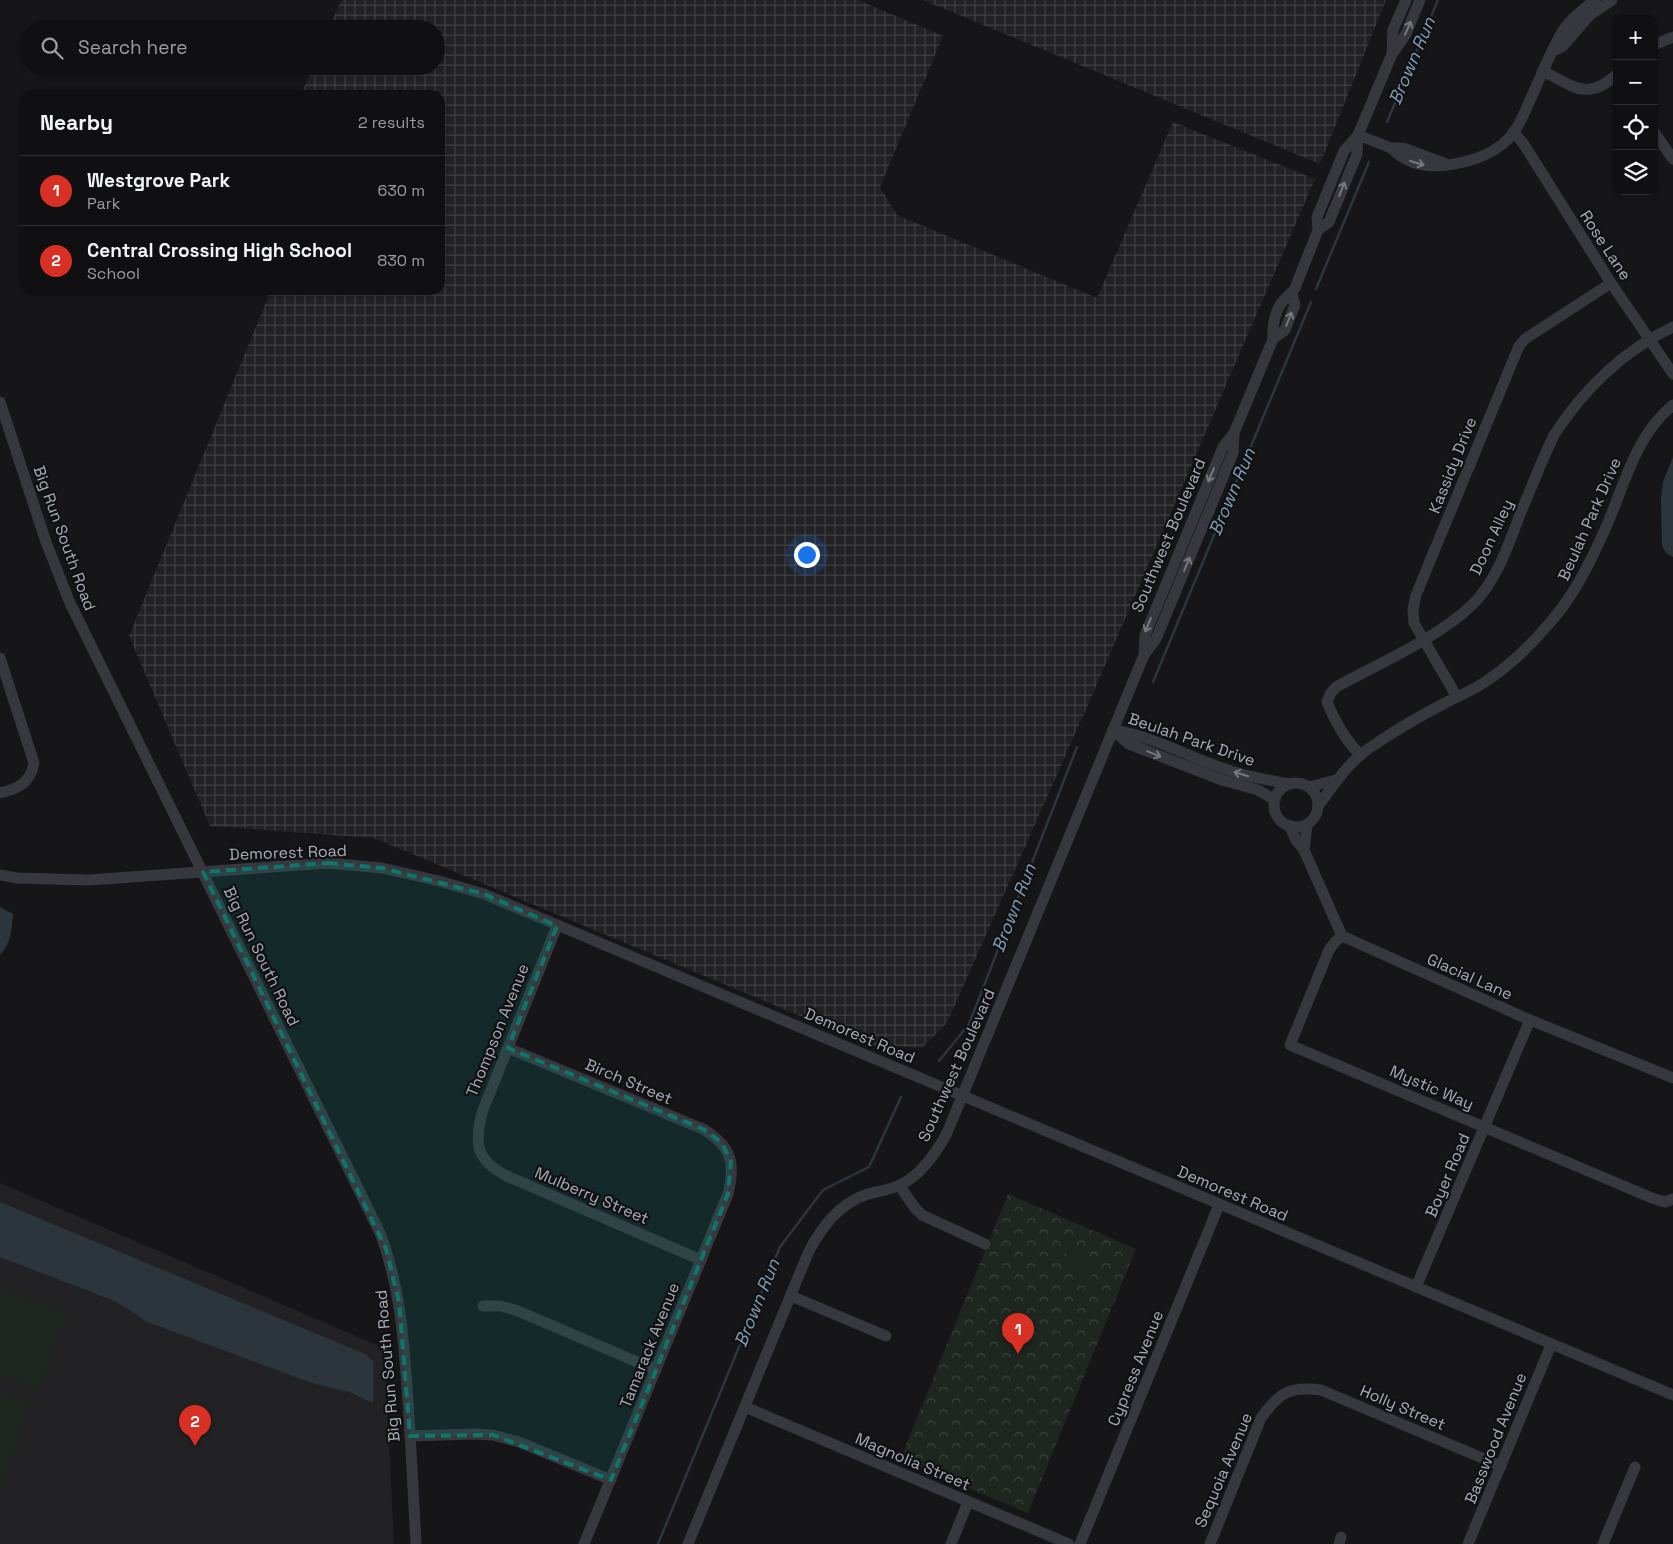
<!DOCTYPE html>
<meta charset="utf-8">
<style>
body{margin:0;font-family:"Space Grotesk",sans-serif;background:#19191b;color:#f1f3f6}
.controls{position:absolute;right:15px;top:15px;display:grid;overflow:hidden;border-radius:10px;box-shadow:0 1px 4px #0004}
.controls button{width:45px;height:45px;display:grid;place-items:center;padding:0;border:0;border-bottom:1px solid #303032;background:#101012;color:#f1f3f6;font:25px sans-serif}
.you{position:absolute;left:806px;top:554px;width:18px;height:18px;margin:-12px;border:4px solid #fff;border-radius:50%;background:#1a73e8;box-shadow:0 0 0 8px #1a73e833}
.badge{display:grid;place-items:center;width:32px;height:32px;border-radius:50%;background:#d93025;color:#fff;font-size:16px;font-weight:700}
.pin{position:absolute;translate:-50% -41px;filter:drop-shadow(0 1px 2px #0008)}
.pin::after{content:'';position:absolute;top:26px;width:18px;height:15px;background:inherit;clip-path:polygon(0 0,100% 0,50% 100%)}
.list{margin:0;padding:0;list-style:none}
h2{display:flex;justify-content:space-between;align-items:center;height:65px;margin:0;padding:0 20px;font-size:21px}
h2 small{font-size:16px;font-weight:400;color:#9c9d9f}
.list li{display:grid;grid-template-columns:32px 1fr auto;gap:15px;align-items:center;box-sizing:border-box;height:70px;padding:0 20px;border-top:1px solid #303032}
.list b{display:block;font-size:19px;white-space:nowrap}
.list p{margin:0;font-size:16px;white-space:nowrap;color:#9c9d9f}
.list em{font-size:16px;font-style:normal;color:#9c9d9f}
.icon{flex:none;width:28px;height:28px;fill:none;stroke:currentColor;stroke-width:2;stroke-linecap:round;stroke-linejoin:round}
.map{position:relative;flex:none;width:1673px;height:1544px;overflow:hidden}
.search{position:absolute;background:#101012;box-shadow:0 1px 4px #0004;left:20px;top:20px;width:425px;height:55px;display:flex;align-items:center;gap:12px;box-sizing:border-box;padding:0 18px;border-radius:28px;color:#9c9d9f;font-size:19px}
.panel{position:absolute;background:#101012;box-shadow:0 1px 4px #0004;left:20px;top:90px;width:425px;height:205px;border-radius:15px}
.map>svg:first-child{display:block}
.built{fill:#222225}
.industrial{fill:url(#industrial-grid)}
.park{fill:url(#park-crowns)}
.pitch{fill:#1e261f}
.water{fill:#2c353c}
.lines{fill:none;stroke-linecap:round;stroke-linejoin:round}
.stream{stroke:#2c353c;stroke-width:2.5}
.minor{stroke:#37383d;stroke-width:11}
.oneway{stroke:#757881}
.marked{fill:#0f766e;fill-opacity:0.2;stroke:#0f766e;stroke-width:4;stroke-dasharray:10 6;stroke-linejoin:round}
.labels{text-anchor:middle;stroke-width:4.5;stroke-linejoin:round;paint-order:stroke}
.street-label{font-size:16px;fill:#a8adb8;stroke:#111113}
.water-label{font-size:18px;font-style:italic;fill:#7f9bb3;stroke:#111113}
</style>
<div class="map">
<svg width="1673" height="1544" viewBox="0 0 1673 1544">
<defs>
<pattern id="industrial-grid" width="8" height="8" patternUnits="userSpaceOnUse" patternTransform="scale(1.25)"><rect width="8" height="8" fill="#222225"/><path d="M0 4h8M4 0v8" fill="none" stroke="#3f3f43"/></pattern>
<pattern id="park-crowns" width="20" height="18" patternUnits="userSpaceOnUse" patternTransform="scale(1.25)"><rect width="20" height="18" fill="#1e261f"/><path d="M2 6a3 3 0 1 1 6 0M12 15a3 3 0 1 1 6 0" fill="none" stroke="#3c433d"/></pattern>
</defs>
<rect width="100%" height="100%" fill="#161618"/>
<!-- built -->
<polygon class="built" points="0,1183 384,1348 394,1544 0,1544"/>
<!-- industrial -->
<g class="industrial">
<polygon points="341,0 858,0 943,36 880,187 897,215 1097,298 1173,122 1315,179 1094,691 947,1023 922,1048 870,1045 374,838 210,826 129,636 271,290 440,290 440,95 301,95 314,66 436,66 436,29 329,29"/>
<polygon points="923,0 1386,0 1320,164"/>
</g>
<!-- park -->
<polygon class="park" points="1008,1194 1136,1249 1028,1513 900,1460"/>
<!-- pitch -->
<g class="pitch">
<polygon points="1067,1251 1096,1258 1091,1278 1062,1271"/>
<polygon points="0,1287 68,1311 40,1389 0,1375"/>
<polygon points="0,1391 32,1403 1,1485 0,1485"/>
</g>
<!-- water -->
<g class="water">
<polygon points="1673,457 1673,557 1666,553 1662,545 1661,499 1663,482"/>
<path d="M0 907 13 914C12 928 11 944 0 955Z"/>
<polygon points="0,1202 365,1354 373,1361 373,1403 349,1392 312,1383 145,1321 129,1309 112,1300 0,1257"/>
</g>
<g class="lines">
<!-- stream -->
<g class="stream">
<polyline points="1387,122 1438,0"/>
<polyline points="1316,289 1369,162"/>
<polyline points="1153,682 1311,302"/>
<polyline points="939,1061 969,1024 1077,747"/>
<polyline points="658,1544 780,1247 823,1190 869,1167 901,1097"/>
</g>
<!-- minor -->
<g class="minor">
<polyline points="1654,45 1673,37"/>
<polyline points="1555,50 1563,46 1590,15 1612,0"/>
<polyline points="1392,54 1393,30 1406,0"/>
<path d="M1543 71C1573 86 1588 102 1617 74"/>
<polyline points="1513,132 1523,143 1611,283 1673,374"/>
<polyline points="1654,132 1673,159"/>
<polyline points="1358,135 1391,148 1403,148 1446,164"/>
<path d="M1391 148C1407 164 1425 168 1447 165 1471 162 1499 153 1514 132 1521 122 1526 109 1531 98 1541 76 1550 53 1562 32 1570 19 1584 9 1595 0"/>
<polyline points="1318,230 1329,222 1357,154 1358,135"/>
<polyline points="1273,339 1285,330 1295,305 1292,294"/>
<path d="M0 402 46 542 70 603 381 1235C400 1289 403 1332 407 1388 411 1440 413 1492 416 1544"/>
<path d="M1144 655 1145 635 1223 447 1234 433 1273 339C1272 327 1275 309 1284 300 1288 295 1292 294 1295 288L1318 230 1317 217 1344 151 1358 135 1392 54 1406 34 1420 0"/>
<path d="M0 658 34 763C31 782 18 789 0 793"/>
<polyline points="1457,697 1414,623 1413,609 1416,595 1519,346 1525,339 1611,283"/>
<path d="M1113 730C1148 735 1181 753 1214 765 1238 775 1263 779 1289 784"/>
<polyline points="1113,730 1129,744 1222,780 1258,790 1275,800"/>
<path d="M1361 755C1346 742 1335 721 1327 702L1330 694 1336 687C1378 664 1438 638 1472 605 1497 581 1509 543 1521 512 1532 486 1542 460 1554 435 1584 389 1623 351 1673 327"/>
<circle cx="1296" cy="805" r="22"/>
<polyline points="1309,787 1336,780"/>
<path d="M1318 806C1334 785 1348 762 1371 747 1394 731 1420 716 1445 703 1459 696 1473 690 1485 682 1508 667 1529 647 1547 626 1571 600 1587 569 1602 536 1623 492 1633 437 1673 405"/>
<polyline points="1289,825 1296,840 1304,850 1342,936 1530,1020 1673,1078"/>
<polyline points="1304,850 1307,824"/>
<polyline points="0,875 17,878 89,880 328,863 382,868 439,881 484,894 652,965 1673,1395"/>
<path d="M557 926 483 1110C473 1144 476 1161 509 1177L701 1260"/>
<polyline points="1342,936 1335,942 1329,950 1290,1045 1652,1198 1665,1202 1673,1199"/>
<path d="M508 1048 703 1129C731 1146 736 1162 728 1194L584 1544"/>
<polyline points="899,1185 915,1208 922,1215 985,1244"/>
<polyline points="1416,1287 1530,1020"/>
<polyline points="791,1296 886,1336"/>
<polyline points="483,1306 501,1306 518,1311 656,1370"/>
<polyline points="745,1407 1069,1544"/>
<polyline points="410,1436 475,1434 493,1435 519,1442 611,1480"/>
<path d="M688 1544 809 1251C822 1227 838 1205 865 1195 877 1191 891 1190 902 1184 922 1174 936 1153 947 1133L1144 655 1156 639 1233 453 1234 433"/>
<polyline points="951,1544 968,1502"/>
<polyline points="1080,1544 1219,1205"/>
<path d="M1210 1544 1261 1418C1279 1393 1289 1386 1321 1390L1501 1466"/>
<polyline points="1339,1544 1341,1537"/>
<polyline points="1468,1544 1551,1345"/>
<polyline points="1603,1544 1635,1467"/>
</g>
</g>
<!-- one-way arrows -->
<defs><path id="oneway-shaft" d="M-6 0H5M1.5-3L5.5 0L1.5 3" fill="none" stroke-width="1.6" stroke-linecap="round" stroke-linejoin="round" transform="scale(1.25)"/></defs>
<g class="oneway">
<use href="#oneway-shaft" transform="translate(1408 28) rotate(-66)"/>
<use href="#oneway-shaft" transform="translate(1417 163) rotate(18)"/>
<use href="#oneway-shaft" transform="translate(1342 189) rotate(-68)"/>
<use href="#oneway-shaft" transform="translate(1289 319) rotate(-68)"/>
<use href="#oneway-shaft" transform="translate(1211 475) rotate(113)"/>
<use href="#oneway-shaft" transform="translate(1187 564) rotate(-67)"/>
<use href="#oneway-shaft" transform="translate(1148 625) rotate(113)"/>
<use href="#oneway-shaft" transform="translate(1154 754) rotate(22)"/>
<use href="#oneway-shaft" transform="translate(1241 774) rotate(-163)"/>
</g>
<!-- marked area -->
<path class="marked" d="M328 863 382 868 484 894 557 926 508 1048 703 1129 721 1142 731 1161 728 1194 611 1480 493 1435 410 1436 399 1302 386 1249 203 872Z"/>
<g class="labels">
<!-- street labels -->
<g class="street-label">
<text transform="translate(1606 245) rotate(57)" y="6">Rose Lane</text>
<text transform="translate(1452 465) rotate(-68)" y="6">Kassidy Drive</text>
<text transform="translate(1589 519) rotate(-66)" y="6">Beulah Park Drive</text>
<text transform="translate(1168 535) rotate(-67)" y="6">Southwest Boulevard</text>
<text transform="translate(1491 537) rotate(-65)" y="6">Doon Alley</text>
<text transform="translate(65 538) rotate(70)" y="6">Big Run South Road</text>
<text transform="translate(1192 739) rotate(19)" y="6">Beulah Park Drive</text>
<text transform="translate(288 852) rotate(-2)" y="6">Demorest Road</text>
<text transform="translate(262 956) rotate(64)" y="6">Big Run South Road</text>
<text transform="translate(1470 976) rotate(24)" y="6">Glacial Lane</text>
<text transform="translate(497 1030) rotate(-68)" y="6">Thompson Avenue</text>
<text transform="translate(860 1035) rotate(23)" y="6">Demorest Road</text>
<text transform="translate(956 1065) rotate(-66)" y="6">Southwest Boulevard</text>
<text transform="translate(629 1081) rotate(23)" y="6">Birch Street</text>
<text transform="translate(1432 1087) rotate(23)" y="6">Mystic Way</text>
<text transform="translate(1447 1175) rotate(-67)" y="6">Boyer Road</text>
<text transform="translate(1233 1193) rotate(23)" y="6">Demorest Road</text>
<text transform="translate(592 1195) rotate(23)" y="6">Mulberry Street</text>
<text transform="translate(649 1345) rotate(-68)" y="6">Tamarack Avenue</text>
<text transform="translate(387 1366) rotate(-95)" y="6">Big Run South Road</text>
<text transform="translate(1135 1368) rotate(-68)" y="6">Cypress Avenue</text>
<text transform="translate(1403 1407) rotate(23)" y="6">Holly Street</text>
<text transform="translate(1495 1438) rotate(-68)" y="6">Basswood Avenue</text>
<text transform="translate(913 1461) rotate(23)" y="6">Magnolia Street</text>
<text transform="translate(1223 1470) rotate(-67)" y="6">Sequoia Avenue</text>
</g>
<!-- water labels -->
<g class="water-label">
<text transform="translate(1412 61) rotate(-67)" y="6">Brown Run</text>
<text transform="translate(1232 492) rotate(-67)" y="6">Brown Run</text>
<text transform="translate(1014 908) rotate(-69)" y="6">Brown Run</text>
<text transform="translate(757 1303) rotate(-68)" y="6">Brown Run</text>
</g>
</g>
</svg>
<div class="controls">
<button>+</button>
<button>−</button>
<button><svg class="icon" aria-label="locate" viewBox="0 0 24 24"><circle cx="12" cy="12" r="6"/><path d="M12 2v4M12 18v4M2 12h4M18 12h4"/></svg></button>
<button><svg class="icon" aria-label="layers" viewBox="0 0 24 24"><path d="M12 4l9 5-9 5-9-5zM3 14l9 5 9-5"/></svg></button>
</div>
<div class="you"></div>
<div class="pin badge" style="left:1018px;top:1354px">1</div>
<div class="pin badge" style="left:195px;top:1446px">2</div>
<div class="search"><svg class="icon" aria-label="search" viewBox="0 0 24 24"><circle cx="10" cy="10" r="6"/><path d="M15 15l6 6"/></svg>Search here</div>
<section class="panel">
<h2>Nearby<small>2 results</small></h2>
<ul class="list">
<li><span class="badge">1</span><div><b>Westgrove Park</b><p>Park</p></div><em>630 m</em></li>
<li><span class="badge">2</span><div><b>Central Crossing High School</b><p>School</p></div><em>830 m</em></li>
</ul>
</section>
</div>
